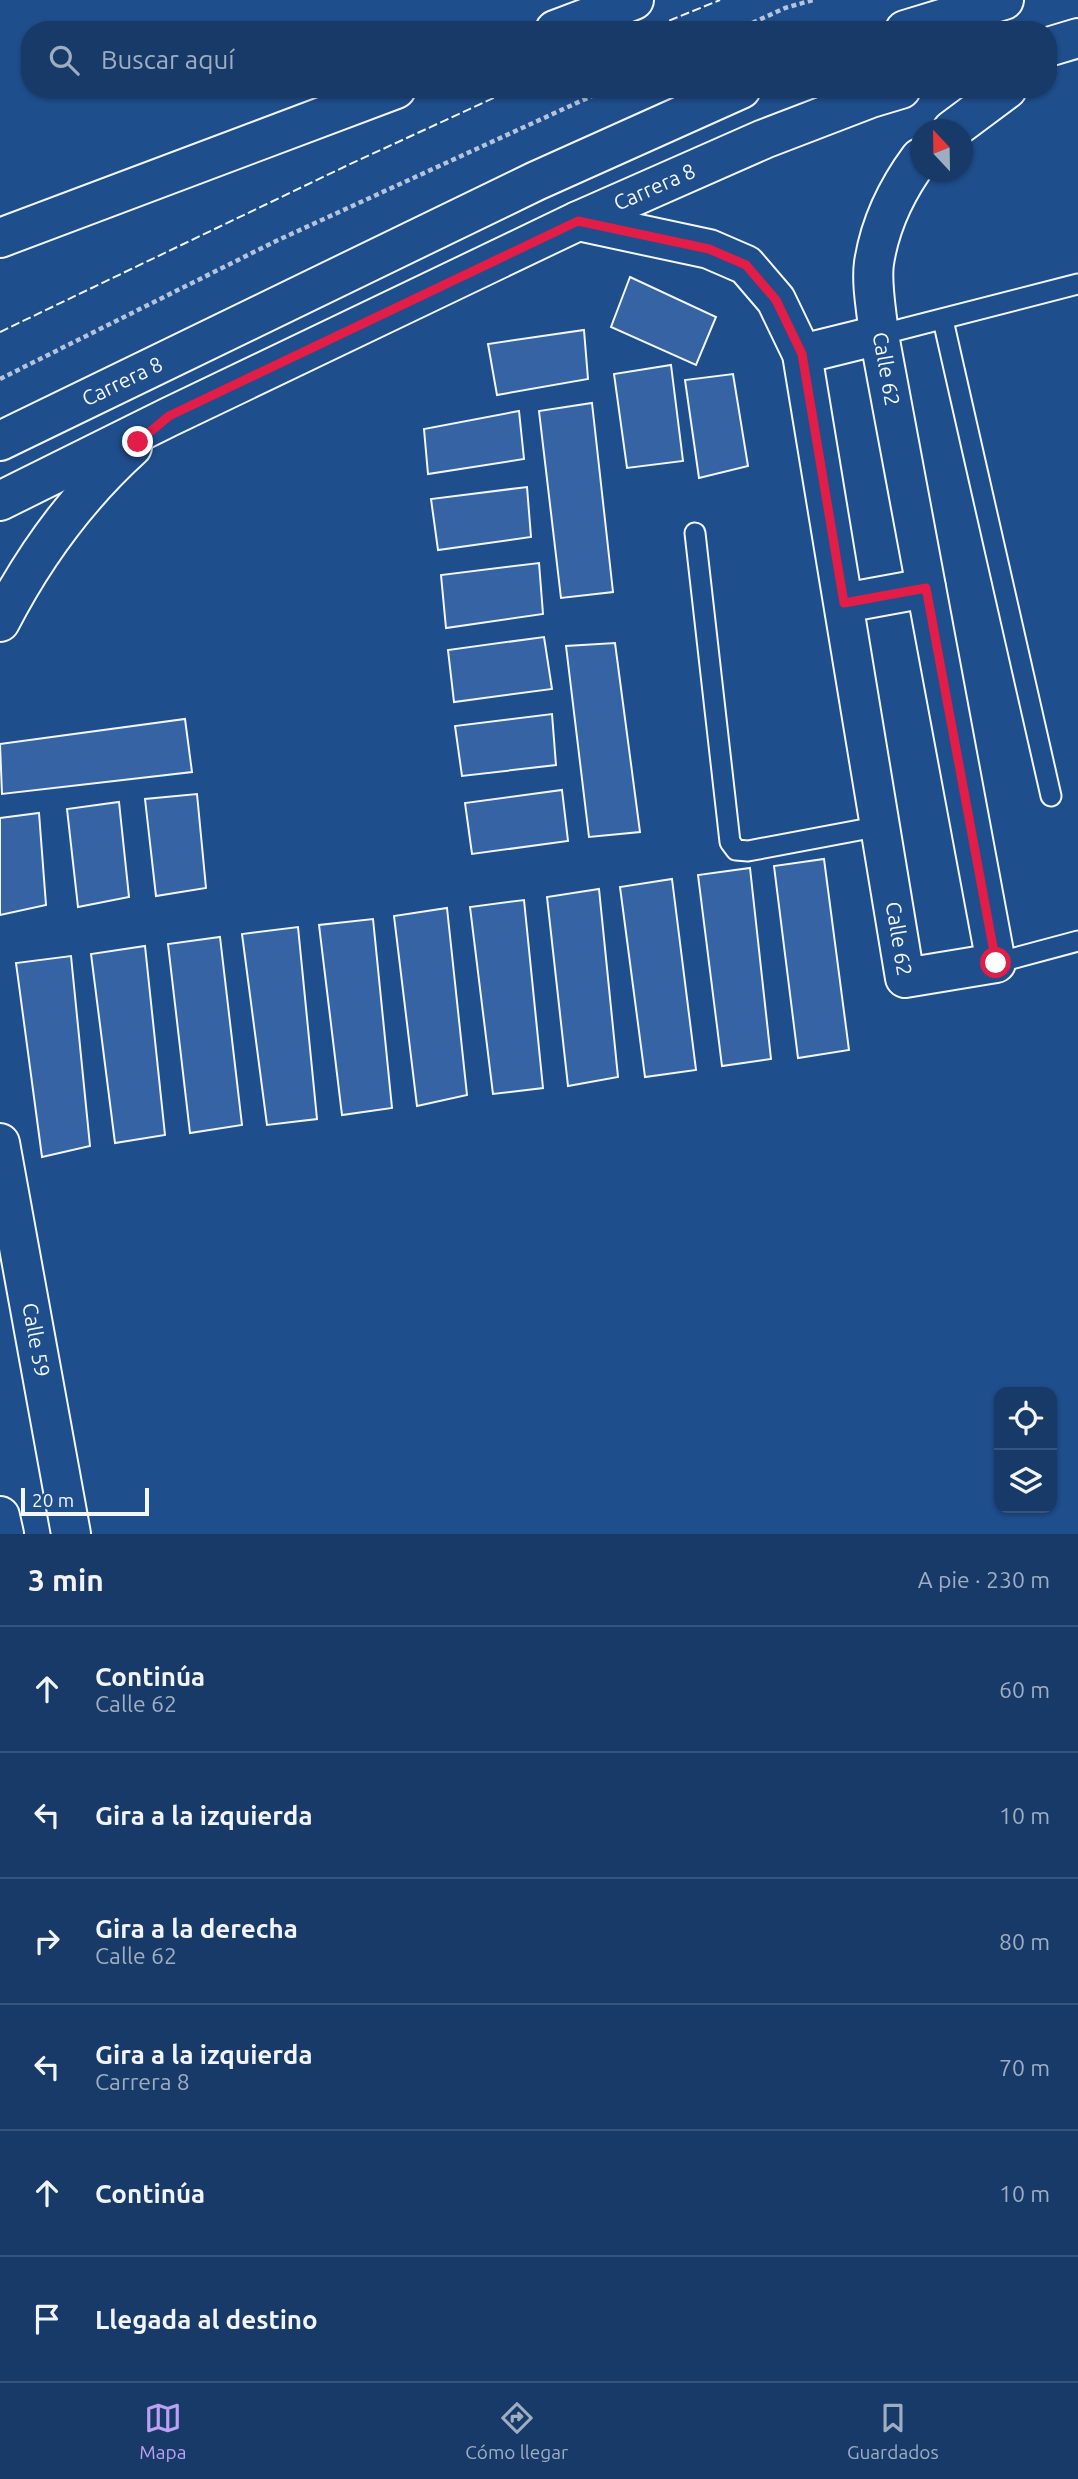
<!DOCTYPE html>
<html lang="es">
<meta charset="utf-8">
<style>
body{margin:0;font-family:Ubuntu,sans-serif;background:#244571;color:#f1f3f6}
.controls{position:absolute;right:21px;bottom:21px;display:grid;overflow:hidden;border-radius:14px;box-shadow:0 2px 5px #0004}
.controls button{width:63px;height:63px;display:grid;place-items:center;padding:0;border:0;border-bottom:2px solid #36547d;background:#173a69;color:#f1f3f6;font:35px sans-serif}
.compass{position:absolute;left:910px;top:119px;width:63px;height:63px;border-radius:50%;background:#173a69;box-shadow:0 2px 5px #0004;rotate:338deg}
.scale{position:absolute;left:21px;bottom:18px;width:128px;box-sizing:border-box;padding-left:7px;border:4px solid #f2f6ff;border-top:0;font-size:19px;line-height:24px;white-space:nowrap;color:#f2f6ff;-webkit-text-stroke:5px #1f4e8c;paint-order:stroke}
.stop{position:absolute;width:21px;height:21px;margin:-16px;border:5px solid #e11d48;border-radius:50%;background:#fff}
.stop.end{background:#e11d48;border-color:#fff;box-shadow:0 2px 7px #0008}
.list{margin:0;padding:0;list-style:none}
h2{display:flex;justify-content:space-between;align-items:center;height:91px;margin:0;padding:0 28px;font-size:30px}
h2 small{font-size:23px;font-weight:400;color:#9eadc0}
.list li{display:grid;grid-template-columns:46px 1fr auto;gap:21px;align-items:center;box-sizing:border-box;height:126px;padding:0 28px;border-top:2px solid #36547d}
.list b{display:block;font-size:26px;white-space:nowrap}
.list p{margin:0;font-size:23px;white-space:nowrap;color:#9eadc0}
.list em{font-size:23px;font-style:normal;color:#9eadc0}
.icon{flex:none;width:38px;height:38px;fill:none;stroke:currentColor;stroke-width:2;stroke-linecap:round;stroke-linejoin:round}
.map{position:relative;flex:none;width:1078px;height:1534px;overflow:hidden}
.search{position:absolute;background:#173a69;box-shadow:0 2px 5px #0004;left:21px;right:21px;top:21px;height:77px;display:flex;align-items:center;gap:18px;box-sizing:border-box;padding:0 24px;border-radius:28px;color:#9eadc0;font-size:26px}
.sheet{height:847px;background:#173a69}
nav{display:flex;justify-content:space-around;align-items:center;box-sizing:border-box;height:98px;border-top:2px solid #36547d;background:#173a69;font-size:19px;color:#9eadc0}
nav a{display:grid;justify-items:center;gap:4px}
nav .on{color:#bca0f2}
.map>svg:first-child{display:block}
.building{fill:#3563a3;stroke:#f2f6ff;stroke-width:2}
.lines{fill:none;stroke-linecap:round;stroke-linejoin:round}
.lane-casing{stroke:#f2f6ff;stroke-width:23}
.street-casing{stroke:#f2f6ff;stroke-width:42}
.secondary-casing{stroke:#f2f6ff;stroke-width:42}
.primary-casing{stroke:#f2f6ff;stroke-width:42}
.path{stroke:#b3c4dc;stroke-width:4.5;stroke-dasharray:5 3.5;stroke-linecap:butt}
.lane{stroke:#1f4e8c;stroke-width:19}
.street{stroke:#1f4e8c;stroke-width:38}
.secondary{stroke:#1f4e8c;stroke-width:38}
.primary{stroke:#1f4e8c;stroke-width:38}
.fence{stroke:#f2f6ff;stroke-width:2;stroke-dasharray:9 3.5;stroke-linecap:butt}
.route{stroke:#e11d48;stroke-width:9}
.labels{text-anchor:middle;stroke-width:5;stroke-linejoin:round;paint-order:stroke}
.street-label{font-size:21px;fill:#f2f6ff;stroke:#1f4e8c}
</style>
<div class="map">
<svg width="1078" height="1534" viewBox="0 0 1078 1534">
<rect width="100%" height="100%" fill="#1f4e8c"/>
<!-- building -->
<g class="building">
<polygon points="630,277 716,317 696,365 611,327"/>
<polygon points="584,330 588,379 497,395 488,344"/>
<polygon points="671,365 683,461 627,468 614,374"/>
<polygon points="733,374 748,466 699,478 685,380"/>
<polygon points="592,403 613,592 561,598 539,411"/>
<polygon points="519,411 524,459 428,474 424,429"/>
<polygon points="527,487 531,537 438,550 431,499"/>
<polygon points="539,563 543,614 446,628 441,575"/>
<polygon points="544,637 552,689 454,702 448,650"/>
<polygon points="615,643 640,832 589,837 566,646"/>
<polygon points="552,714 556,765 462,776 455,726"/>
<polygon points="185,719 192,772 2,794 0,744"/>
<polygon points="562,790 568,841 472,854 465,803"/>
<polygon points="197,794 206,888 156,896 145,799"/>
<polygon points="119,802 129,897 78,907 67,809"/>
<polygon points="39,813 46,905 0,915 0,818"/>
<polygon points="824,859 849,1050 798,1058 774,866"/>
<polygon points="750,868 771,1059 722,1066 698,875"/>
<polygon points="672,879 696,1070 645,1077 620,887"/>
<polygon points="599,889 618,1077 568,1086 547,897"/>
<polygon points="524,900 543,1088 493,1094 470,907"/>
<polygon points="447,908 467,1095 417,1106 394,916"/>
<polygon points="373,919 392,1108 342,1115 319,925"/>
<polygon points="298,927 317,1119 267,1125 242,934"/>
<polygon points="220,937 242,1125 190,1133 168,944"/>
<polygon points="145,946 165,1135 115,1143 91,954"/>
<polygon points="71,956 90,1146 42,1157 16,963"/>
</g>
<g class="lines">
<defs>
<g id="lane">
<polyline points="943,320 1051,796"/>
<polyline points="879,335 1078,284"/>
<polyline points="695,533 730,842 736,850 748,851 881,826"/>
<polyline points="996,963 1078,941"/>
</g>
<g id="street">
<polyline points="555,30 634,0"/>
<polyline points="952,130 1007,89"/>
<path id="s1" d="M578 221 709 249 746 265 776 300 802 354 905 978 996 963 879 335C877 314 871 284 874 263 880 224 897 189 920 158"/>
<polyline points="0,238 396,89"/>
<polyline points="802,354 879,335"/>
<polyline points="844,603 926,588"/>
</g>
<g id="secondary">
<path id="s2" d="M0 1143 71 1534"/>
<polyline points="0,1516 4,1534"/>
</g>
<g id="primary">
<polyline points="905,30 1004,0"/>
<polyline points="1048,47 1078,38"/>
<path id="s3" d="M0 441 536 181 741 89"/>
<path id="s4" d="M0 501 169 417 578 221 764 139 871 98 901 89"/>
<path d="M0 622C34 556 77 497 132 447"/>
</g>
</defs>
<!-- lane casing -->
<use href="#lane" class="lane-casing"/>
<!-- street casing -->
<use href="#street" class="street-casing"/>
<!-- secondary casing -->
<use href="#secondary" class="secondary-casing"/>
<!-- primary casing -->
<use href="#primary" class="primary-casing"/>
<!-- path -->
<g class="path">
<polyline points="737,30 785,8 813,0"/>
<polyline points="0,379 276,241 607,89"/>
</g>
<!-- lane -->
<use href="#lane" class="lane"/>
<!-- street -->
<use href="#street" class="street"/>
<!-- secondary -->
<use href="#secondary" class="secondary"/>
<!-- primary -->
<use href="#primary" class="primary"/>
<!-- fence -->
<g class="fence">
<polyline points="646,30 720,0"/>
<polyline points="0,332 346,166 513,89"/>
</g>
</g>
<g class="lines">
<!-- route -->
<polyline class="route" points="138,442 169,416 578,221 709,249 746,265 776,300 802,354 844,603 926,588 996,963"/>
</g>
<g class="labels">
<!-- street labels -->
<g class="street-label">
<text dy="7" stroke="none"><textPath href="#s4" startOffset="726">Carrera 8</textPath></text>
<text transform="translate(886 369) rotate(80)" y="7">Calle 62</text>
<text dy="7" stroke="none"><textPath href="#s3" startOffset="136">Carrera 8</textPath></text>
<text dy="7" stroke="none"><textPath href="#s1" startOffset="873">Calle 62</textPath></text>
<text dy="7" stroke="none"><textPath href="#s2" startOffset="200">Calle 59</textPath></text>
</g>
</g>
</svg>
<div class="controls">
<button><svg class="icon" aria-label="locate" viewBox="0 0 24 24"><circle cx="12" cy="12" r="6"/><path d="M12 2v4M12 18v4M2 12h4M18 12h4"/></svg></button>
<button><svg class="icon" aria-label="layers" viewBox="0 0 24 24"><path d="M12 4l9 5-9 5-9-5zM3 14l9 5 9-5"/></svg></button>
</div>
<svg class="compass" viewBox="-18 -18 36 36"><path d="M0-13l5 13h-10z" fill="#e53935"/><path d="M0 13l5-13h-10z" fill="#9eadc0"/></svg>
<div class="scale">20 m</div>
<div class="stop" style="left:996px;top:963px"></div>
<div class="stop end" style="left:138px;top:442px"></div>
<div class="search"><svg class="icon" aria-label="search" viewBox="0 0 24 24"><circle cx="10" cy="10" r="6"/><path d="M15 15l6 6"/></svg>Buscar aquí</div>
</div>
<section class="sheet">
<h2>3 min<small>A pie · 230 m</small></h2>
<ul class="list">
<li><svg class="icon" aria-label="ahead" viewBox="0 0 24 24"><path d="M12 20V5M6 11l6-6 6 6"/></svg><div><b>Continúa</b><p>Calle 62</p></div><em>60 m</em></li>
<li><svg class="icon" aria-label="left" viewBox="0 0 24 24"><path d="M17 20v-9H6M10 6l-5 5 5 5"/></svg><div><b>Gira a la izquierda</b></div><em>10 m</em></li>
<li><svg class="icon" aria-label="right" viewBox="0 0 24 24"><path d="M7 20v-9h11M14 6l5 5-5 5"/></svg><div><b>Gira a la derecha</b><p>Calle 62</p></div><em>80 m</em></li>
<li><svg class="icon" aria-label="left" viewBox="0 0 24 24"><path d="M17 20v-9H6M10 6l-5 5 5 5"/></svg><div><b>Gira a la izquierda</b><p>Carrera 8</p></div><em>70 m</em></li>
<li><svg class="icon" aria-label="ahead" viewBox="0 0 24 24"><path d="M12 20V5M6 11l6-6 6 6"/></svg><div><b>Continúa</b></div><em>10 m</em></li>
<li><svg class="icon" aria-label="arrive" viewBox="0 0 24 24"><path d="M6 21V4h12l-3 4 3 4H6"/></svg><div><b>Llegada al destino</b></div></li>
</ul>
</section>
<nav>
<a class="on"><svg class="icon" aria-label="map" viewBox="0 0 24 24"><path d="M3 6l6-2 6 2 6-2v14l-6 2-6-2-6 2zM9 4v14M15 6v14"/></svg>Mapa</a>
<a><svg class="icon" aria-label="directions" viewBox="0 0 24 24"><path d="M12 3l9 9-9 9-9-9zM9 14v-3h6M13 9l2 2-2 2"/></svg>Cómo llegar</a>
<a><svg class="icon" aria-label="saved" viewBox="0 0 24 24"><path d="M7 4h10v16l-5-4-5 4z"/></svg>Guardados</a>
</nav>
